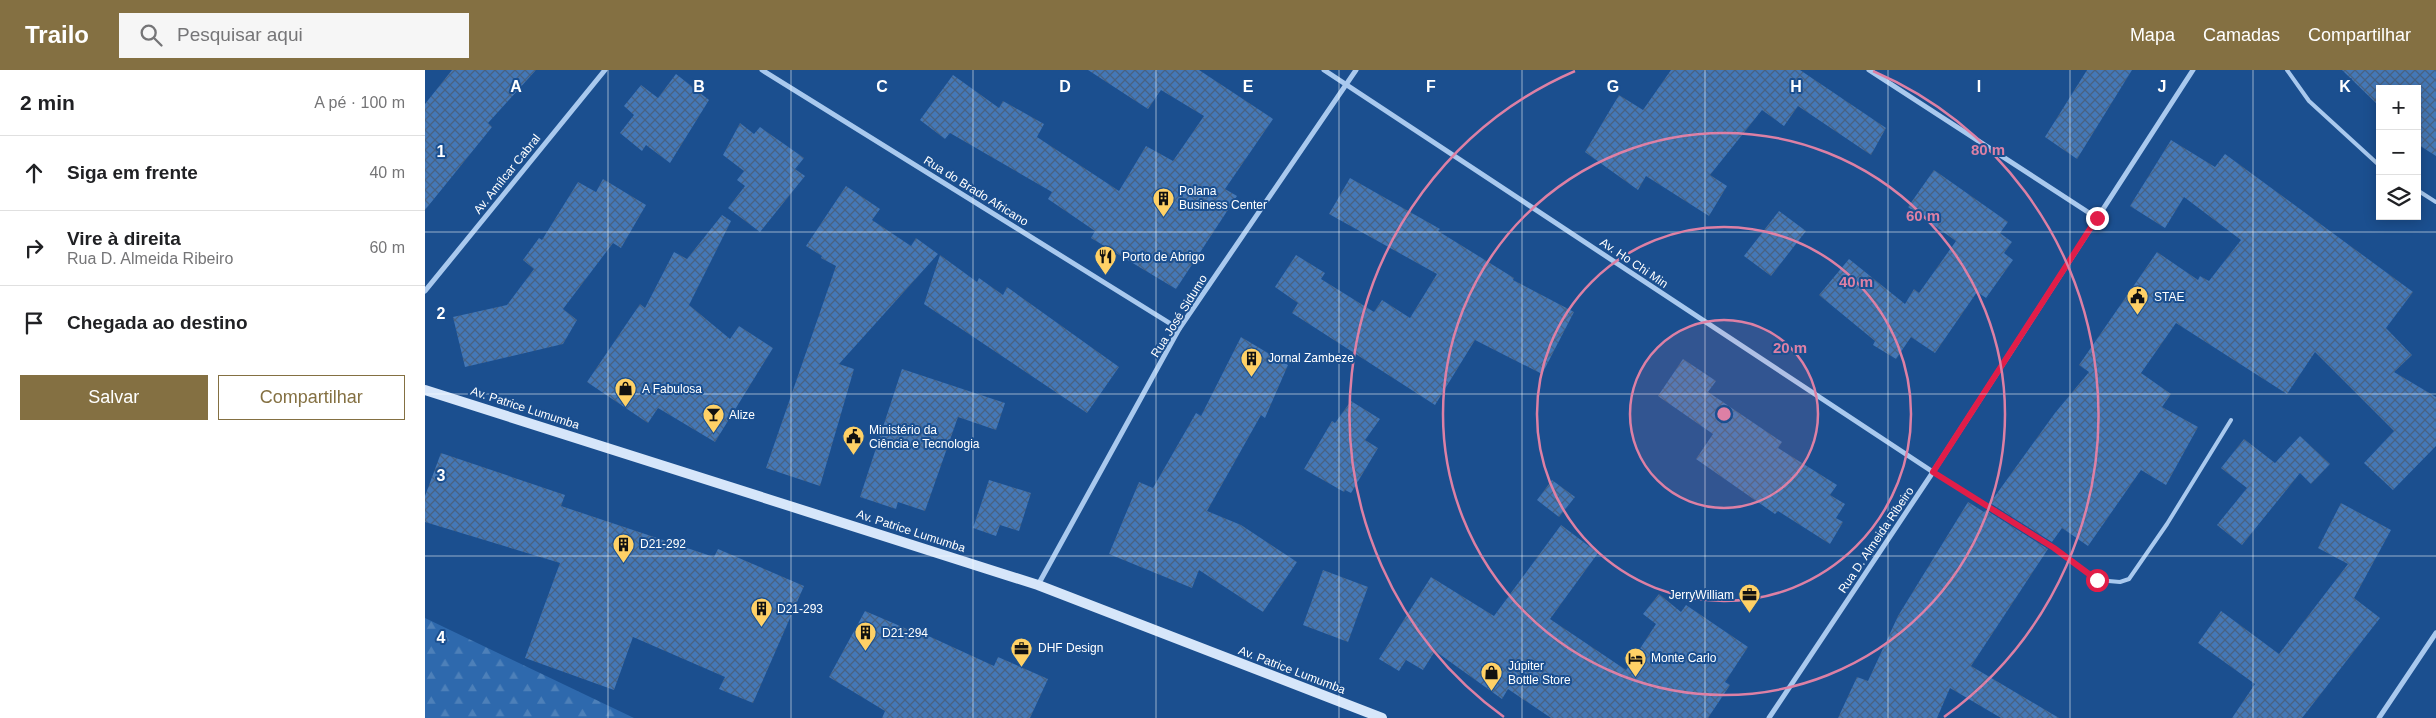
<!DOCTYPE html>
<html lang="pt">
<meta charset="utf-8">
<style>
body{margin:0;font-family:Helvetica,sans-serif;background:#f6f6f6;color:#202124}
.controls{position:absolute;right:15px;top:15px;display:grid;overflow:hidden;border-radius:0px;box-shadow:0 2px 12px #0003}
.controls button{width:45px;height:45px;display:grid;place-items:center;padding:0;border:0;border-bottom:1px solid #e0e0e0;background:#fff;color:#202124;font:25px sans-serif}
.stop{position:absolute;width:15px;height:15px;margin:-11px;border:4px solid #e11d48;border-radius:50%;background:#fff}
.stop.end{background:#e11d48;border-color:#fff;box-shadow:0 1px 5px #0008}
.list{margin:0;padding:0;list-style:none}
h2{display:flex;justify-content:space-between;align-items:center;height:65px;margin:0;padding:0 20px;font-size:21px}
h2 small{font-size:16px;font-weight:400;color:#757577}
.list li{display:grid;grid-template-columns:32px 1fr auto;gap:15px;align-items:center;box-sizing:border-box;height:75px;padding:0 20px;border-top:1px solid #e0e0e0}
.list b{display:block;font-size:19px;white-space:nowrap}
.list p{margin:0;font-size:16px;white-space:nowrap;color:#757577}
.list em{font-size:16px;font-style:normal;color:#757577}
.actions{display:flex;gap:10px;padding:15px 20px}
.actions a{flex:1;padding:11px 0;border:1px solid #847042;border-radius:0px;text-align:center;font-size:18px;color:#847042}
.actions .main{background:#847042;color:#fff}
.icon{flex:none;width:28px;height:28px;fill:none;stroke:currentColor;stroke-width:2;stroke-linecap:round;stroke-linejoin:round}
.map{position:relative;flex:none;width:2011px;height:648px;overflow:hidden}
header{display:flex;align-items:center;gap:30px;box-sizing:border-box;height:70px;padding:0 25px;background:#847042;color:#fff}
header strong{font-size:24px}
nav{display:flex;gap:28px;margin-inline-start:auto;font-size:18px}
.search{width:350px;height:45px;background:#f6f6f6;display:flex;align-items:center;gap:12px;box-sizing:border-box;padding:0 18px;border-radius:0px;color:#757577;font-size:19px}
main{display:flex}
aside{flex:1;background:#fff}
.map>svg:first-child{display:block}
.forest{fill:url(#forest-firs)}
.building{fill:url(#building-cross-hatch)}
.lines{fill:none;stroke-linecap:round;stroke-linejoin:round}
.lane{stroke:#a9c9ee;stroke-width:4}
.street{stroke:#a9c9ee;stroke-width:5}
.secondary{stroke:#d6e6fa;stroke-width:10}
.route{stroke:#e11d48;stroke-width:6}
.grid{fill:none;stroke:#fff;stroke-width:1;stroke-opacity:0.55}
.ring{fill:none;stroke:#dd80a5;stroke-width:2.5}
.labels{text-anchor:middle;stroke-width:4;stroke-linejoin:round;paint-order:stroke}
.street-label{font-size:12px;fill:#fff;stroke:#1b4f8f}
.poi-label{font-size:12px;fill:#fff;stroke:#1b4f8f;text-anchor:start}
.grid-label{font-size:16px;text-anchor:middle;font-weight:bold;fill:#fff;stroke:#1b4f8f;stroke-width:4;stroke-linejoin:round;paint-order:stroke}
.centre{fill:#dd80a5;stroke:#1b4f8f;stroke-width:2.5}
.ring-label{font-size:15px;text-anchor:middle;font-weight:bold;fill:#dd80a5;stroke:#1b4f8f;stroke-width:4;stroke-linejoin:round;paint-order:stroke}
</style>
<header>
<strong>Trailo</strong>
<div class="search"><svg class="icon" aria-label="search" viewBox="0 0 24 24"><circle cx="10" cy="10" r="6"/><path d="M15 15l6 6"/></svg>Pesquisar aqui</div>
<nav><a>Mapa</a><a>Camadas</a><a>Compartilhar</a></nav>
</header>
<main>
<aside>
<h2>2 min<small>A pé · 100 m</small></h2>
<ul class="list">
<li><svg class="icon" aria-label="ahead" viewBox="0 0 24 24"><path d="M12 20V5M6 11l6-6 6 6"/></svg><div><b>Siga em frente</b></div><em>40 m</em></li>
<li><svg class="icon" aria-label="right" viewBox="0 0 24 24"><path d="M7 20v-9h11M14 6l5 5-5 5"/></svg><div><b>Vire à direita</b><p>Rua D. Almeida Ribeiro</p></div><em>60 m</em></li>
<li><svg class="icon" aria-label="arrive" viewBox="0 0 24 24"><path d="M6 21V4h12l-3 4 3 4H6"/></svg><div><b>Chegada ao destino</b></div></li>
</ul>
<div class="actions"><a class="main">Salvar</a><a>Compartilhar</a></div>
</aside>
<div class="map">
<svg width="2011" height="648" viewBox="0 0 2011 648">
<defs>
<pattern id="forest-firs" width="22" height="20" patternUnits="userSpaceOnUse" patternTransform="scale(1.25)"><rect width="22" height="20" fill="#2e69ad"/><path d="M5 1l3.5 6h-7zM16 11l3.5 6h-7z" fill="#4d80b9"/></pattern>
<pattern id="building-cross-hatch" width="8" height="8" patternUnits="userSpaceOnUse" patternTransform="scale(1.25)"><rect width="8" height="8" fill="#4478b7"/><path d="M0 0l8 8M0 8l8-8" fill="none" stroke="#486282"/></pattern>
</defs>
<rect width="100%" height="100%" fill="#1b4f8f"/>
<!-- forest -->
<polygon class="forest" points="0,548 209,648 0,648"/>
<!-- building -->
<g class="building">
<polygon points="27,0 111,0 63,53 67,57 0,140 0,34"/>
<polygon points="663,0 774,0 848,49 800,119 812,126 751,219 666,168 670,161 623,129 627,122 525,63 520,69 495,50 528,5 574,38 578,31 619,54 612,67 694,121 721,76 748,91 779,46 736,20 723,39"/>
<polygon points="1246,0 1375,0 1461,58 1446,85 1373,36 1359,56 1337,40 1285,105 1302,116 1284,146 1221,106 1213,120 1160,82 1194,25 1218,40"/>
<polygon points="1662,0 1707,0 1652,89 1620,67"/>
<polygon points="1917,0 2011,0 2011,86 1992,74 1992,19 1955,19 1955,37"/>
<polygon points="251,4 284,30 245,93 221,75 217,81 195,63 209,45 199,36 216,15 233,28"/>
<polygon points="315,53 329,64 335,57 379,88 370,99 380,106 335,162 303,138 320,116 312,110 319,101 298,85"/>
<polygon points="1746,70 1790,97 1800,84 1988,222 1961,258 1987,285 1969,302 2011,327 2011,376 1968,420 1939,393 1969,361 1890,282 1862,324 1751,253 1716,303 1746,324 1737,337 1773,357 1741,415 1716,400 1663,476 1637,458 1627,472 1565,433 1630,343 1664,302 1654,295 1732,182 1773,210 1775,206 1784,211 1816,170 1759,127 1740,158 1705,136"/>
<polygon points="1509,100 1583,152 1575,163 1587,172 1579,183 1588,190 1561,228 1552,222 1510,283 1486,267 1471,289 1448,275 1450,271 1394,225 1424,189 1480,234 1489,219 1494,223 1531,171 1483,137"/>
<polygon points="925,108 1015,159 1013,161 1089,208 1088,210 1149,242 1117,304 1050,270 1010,335 867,243 873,233 850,217 871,185 900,203 896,209 949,242 957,230 985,248 1012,204 904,144"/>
<polygon points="178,109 221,135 196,178 188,173 138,239 152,250 138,274 40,297 28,247 82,235 109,199 98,190 114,168 117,170 153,112 171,122"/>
<polygon points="421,116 455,139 447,150 486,176 491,168 513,184 414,294 429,299 395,416 341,398 411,196 396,188 397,186 381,176"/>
<polygon points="1354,141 1381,161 1346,206 1319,186"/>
<polygon points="297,145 306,151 264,235 305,269 314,256 348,278 290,372 233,338 223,353 162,312 215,234 220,238 249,182 262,189"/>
<polygon points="515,185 552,212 554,208 578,225 582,217 694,297 662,343 499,234"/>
<polygon points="816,267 863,295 840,348 836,345 782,441 816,455 872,492 838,542 774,500 767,518 684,484 714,412 728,418 771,343 776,346"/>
<polygon points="1258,289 1291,311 1283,322 1357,372 1353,378 1412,415 1405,425 1420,434 1411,448 1418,452 1405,474 1353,441 1350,444 1271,389 1288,364 1233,326"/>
<polygon points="477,299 580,333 571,360 533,347 500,441 473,432 471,439 435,427"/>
<polygon points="926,331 955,349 940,370 953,378 926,423 920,420 919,422 879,399 907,351 910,353"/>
<polygon points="1875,366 1905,394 1886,414 1875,403 1817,475 1792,455 1822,418 1796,398 1819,369 1850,393"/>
<polygon points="16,383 140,425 136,436 289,487 293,479 379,516 328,633 294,619 300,607 208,567 189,620 100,588 135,493 0,452 0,426"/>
<polygon points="564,410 606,423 594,461 575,455 571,466 548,458"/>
<polygon points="1127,410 1150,427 1134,447 1112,430"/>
<polygon points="1543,432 1559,442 1561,440 1623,479 1546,596 1634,648 1576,648 1525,618 1512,648 1413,648 1432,607 1443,611 1473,546"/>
<polygon points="1916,433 1966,460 1929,528 1955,548 1877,648 1807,648 1830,614 1773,573 1796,541 1854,584 1923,494 1893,478"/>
<polygon points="1136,455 1173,483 1125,549 1201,600 1231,554 1218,544 1234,524 1256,542 1261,535 1323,577 1300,612 1305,615 1283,648 1126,648 1083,619 1077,629 1010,581 998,600 981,590 974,601 954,589 1006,507 1069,546"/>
<polygon points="898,500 943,517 923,572 878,555"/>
<polygon points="440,541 496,565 497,563 569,596 573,587 623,609 605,648 457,648 460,641 404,607"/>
</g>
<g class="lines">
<!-- lane -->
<g class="lane">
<polyline points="1862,0 1884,31 1955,96"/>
<polyline points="1992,120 2011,132"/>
<polyline points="1508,402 1629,478 1672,510 1695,512 1704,509 1742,454 1806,350"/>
</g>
<!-- street -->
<g class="street">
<polyline points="337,0 754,259"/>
<polyline points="899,0 1508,402"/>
<polyline points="1444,0 1672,148"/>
<polyline points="0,221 180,0"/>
<polyline points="613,515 754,259 931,0"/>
<polyline points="1344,648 1508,402 1768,0"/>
<polyline points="1954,648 2011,563"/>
</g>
<!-- secondary -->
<polyline class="secondary" points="0,320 613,515 957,648"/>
</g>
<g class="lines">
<!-- route -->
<polyline class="route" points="1672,148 1508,402 1629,478 1672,510"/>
</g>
<!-- grid -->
<path class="grid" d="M183 0V648M366 0V648M548 0V648M731 0V648M914 0V648M1097 0V648M1280 0V648M1463 0V648M1645 0V648M1828 0V648M0 162H2011M0 324H2011M0 486H2011"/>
<!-- distance rings -->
<circle cx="1299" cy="344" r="94" fill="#dd80a5" fill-opacity=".12"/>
<g class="ring">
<circle cx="1299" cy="344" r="94"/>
<circle cx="1299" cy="344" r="187"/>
<circle cx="1299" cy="344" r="281"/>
<path d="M1079 647A374 374 0 0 1 1150 1M1448 1A374 374 0 0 1 1519 647"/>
</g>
<!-- icons -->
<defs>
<symbol id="building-pin" viewBox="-11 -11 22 30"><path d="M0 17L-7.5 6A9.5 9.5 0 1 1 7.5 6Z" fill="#ffd166" stroke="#1b4f8f"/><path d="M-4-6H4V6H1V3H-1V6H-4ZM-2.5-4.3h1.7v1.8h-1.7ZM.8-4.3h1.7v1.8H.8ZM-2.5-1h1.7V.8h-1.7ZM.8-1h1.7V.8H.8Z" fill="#111"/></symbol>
<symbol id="restaurant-pin" viewBox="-11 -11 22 30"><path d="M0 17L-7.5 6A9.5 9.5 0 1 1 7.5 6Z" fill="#ffd166" stroke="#1b4f8f"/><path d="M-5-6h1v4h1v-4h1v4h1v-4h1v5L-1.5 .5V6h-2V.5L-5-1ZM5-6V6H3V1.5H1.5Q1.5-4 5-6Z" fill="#111"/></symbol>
<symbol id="civic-pin" viewBox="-11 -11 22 30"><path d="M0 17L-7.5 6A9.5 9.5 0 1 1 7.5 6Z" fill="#ffd166" stroke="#1b4f8f"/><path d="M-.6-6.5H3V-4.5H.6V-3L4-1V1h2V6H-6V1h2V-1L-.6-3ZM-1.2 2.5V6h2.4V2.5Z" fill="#111"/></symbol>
<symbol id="shop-pin" viewBox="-11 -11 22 30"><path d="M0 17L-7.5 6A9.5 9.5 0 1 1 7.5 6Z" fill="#ffd166" stroke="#1b4f8f"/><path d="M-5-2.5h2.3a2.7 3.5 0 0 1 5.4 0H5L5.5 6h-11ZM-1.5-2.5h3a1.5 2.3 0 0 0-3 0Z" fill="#111"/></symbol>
<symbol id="bar-pin" viewBox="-11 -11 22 30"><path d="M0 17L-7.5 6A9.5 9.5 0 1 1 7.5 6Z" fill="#ffd166" stroke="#1b4f8f"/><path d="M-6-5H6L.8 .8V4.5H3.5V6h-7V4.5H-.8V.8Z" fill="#111"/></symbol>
<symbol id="office-pin" viewBox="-11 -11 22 30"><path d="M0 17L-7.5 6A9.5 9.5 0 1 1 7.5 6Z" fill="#ffd166" stroke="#1b4f8f"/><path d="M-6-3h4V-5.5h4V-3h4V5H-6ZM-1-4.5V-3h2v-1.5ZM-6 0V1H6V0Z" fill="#111"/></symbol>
<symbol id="hotel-pin" viewBox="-11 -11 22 30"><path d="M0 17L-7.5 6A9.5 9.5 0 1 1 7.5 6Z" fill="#ffd166" stroke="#1b4f8f"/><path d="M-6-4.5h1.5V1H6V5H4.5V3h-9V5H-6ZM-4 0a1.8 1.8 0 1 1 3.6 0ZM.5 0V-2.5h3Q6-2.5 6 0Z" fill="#111"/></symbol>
</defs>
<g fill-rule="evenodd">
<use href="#building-pin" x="726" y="116" width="25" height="34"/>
<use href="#restaurant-pin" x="668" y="174" width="25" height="34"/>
<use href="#civic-pin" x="1700" y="214" width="25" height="34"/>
<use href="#building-pin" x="814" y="276" width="25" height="34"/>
<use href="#shop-pin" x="188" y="306" width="25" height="34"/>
<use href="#bar-pin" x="276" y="332" width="25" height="34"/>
<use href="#civic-pin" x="416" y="354" width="25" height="34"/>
<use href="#building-pin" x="186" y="462" width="25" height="34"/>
<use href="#office-pin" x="1312" y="512" width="25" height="34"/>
<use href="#building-pin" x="324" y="526" width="25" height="34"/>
<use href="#building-pin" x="428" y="550" width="25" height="34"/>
<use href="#office-pin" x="584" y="566" width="25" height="34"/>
<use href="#hotel-pin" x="1198" y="576" width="25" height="34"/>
<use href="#shop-pin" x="1054" y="590" width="25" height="34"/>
</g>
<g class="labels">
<!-- street labels -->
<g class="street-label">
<text transform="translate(82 104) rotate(-51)" y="4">Av. Amílcar Cabral</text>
<text transform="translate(551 121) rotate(32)" y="4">Rua do Brado Africano</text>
<text transform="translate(1209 193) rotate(34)" y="4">Av. Ho Chi Min</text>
<text transform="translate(754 246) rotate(-58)" y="4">Rua José Sidumo</text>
<text transform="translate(100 338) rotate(18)" y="4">Av. Patrice Lumumba</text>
<text transform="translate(486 461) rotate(18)" y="4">Av. Patrice Lumumba</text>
<text transform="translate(1451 470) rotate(-56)" y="4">Rua D. Almeida Ribeiro</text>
<text transform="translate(867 600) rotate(21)" y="4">Av. Patrice Lumumba</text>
</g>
<!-- poi labels -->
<g class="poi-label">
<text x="754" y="125">Polana<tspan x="754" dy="14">Business Center</tspan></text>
<text x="697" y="191">Porto de Abrigo</text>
<text x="1729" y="231">STAE</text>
<text x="843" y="292">Jornal Zambeze</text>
<text x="217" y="323">A Fabulosa</text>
<text x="304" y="349">Alize</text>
<text x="444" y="364">Ministério da<tspan x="444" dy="14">Ciência e Tecnologia</tspan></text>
<text x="215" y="478">D21-292</text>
<text x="1309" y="529" text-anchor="end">JerryWilliam</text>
<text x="352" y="543">D21-293</text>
<text x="457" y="567">D21-294</text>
<text x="613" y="582">DHF Design</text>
<text x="1226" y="592">Monte Carlo</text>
<text x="1083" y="600">Júpiter<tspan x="1083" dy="14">Bottle Store</tspan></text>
</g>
</g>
<g class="grid-label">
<text x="91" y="22">A</text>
<text x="274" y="22">B</text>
<text x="457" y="22">C</text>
<text x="640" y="22">D</text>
<text x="823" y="22">E</text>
<text x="1006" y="22">F</text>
<text x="1188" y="22">G</text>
<text x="1371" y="22">H</text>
<text x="1554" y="22">I</text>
<text x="1737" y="22">J</text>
<text x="1920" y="22">K</text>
<text x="16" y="87">1</text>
<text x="16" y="249">2</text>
<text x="16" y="411">3</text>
<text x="16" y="573">4</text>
</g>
<circle cx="1299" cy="344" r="8" class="centre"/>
<g class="ring-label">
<text x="1563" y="85">80 m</text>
<text x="1498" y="151">60 m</text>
<text x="1431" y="217">40 m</text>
<text x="1365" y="283">20 m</text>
</g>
</svg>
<div class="controls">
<button>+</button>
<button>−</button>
<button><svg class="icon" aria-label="layers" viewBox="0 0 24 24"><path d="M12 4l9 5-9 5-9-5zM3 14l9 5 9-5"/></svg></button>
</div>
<div class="stop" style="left:1672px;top:510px"></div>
<div class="stop end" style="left:1672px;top:148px"></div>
</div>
</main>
